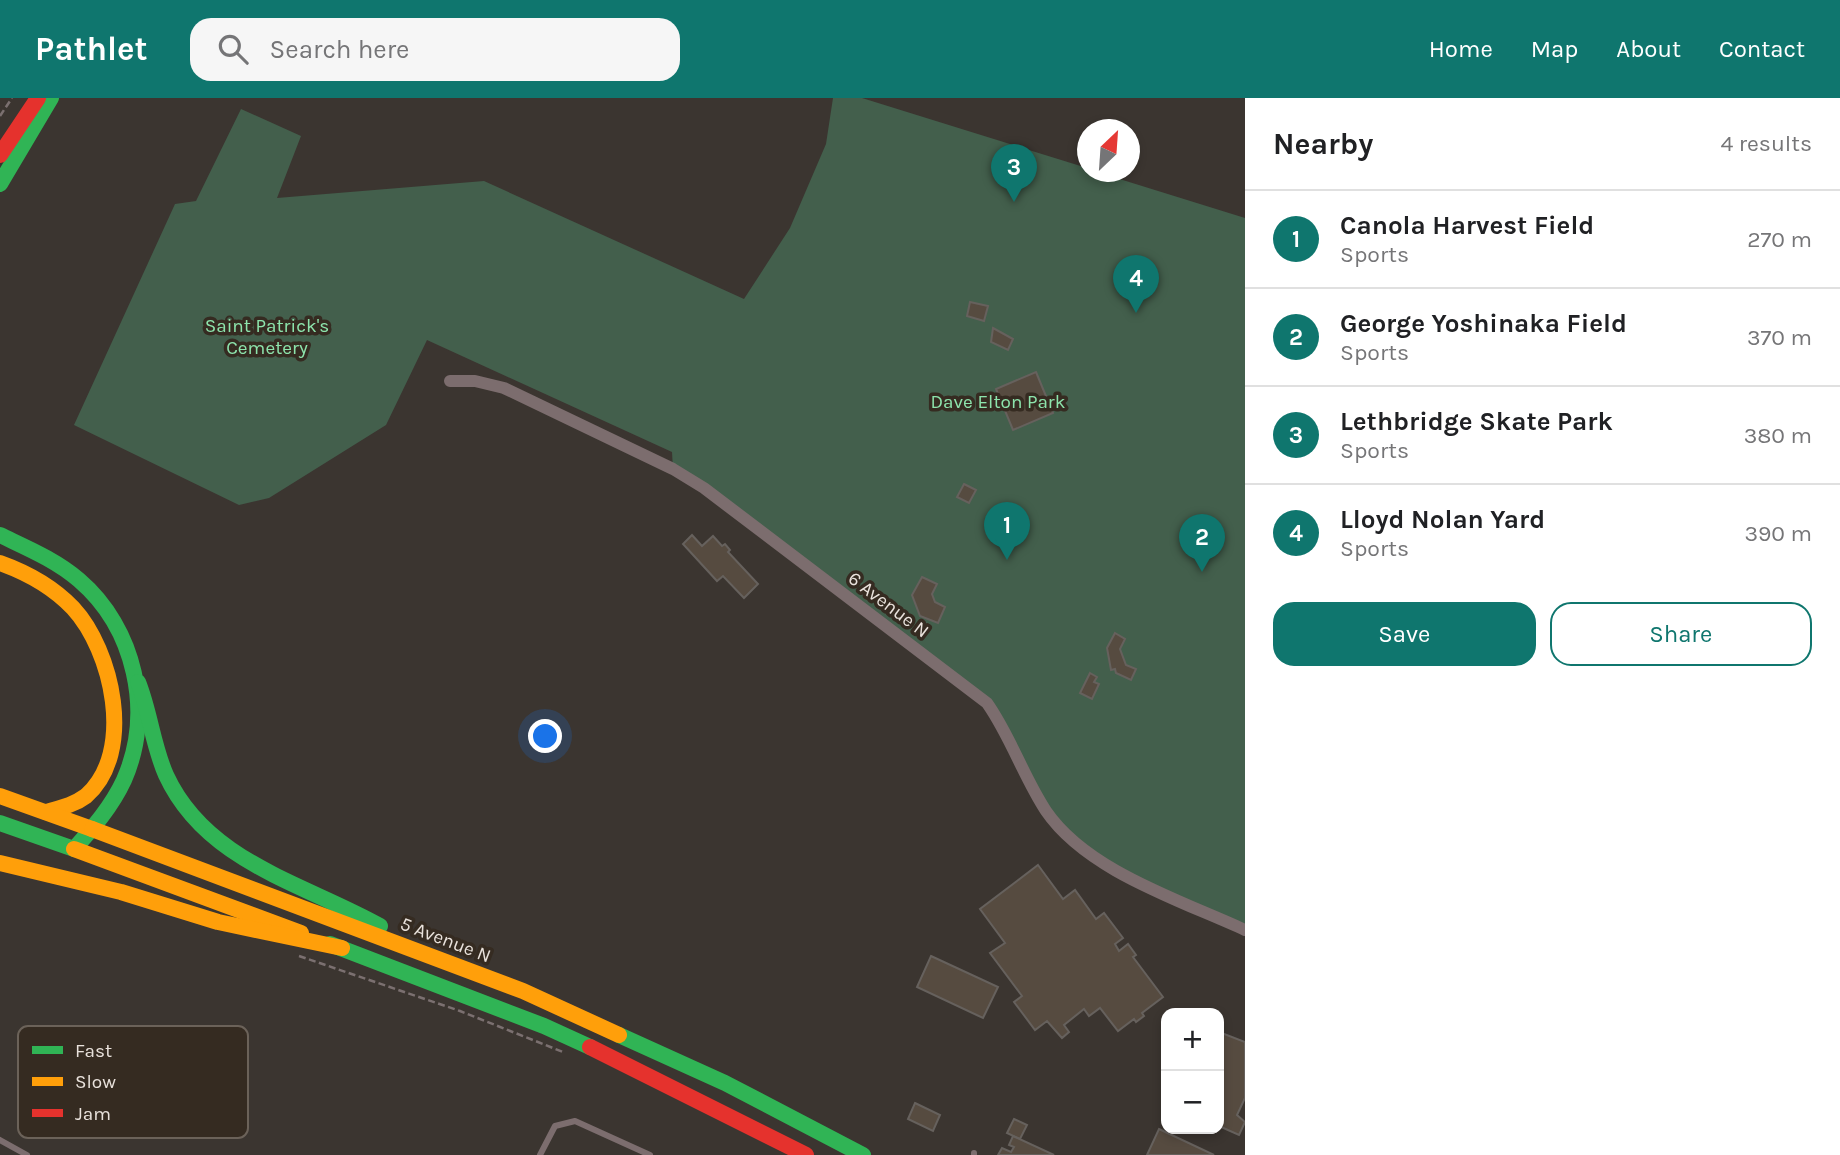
<!DOCTYPE html>
<meta charset="utf-8">
<style>
body{margin:0;font-family:Karla,sans-serif;background:#f6f6f6;color:#202124}
.controls{position:absolute;right:21px;bottom:21px;display:grid;overflow:hidden;border-radius:14px;box-shadow:0 4px 10px #0003}
.controls button{width:63px;height:63px;display:grid;place-items:center;padding:0;border:0;border-bottom:2px solid #e0e0e0;background:#fff;color:#202124;font:35px sans-serif}
.compass{position:absolute;left:1077px;top:21px;width:63px;height:63px;border-radius:50%;background:#fff;box-shadow:0 4px 10px #0003;rotate:25deg}
.you{position:absolute;left:546px;top:639px;width:24px;height:24px;margin:-18px;border:5px solid #fff;border-radius:50%;background:#1a73e8;box-shadow:0 0 0 10px #1a73e833}
.badge{display:grid;place-items:center;width:46px;height:46px;border-radius:50%;background:#0f766e;color:#fff;font-size:23px;font-weight:700}
.pin{position:absolute;translate:-50% -58px;filter:drop-shadow(0 2px 4px #0008)}
.pin::after{content:'';position:absolute;top:37px;width:24px;height:21px;background:inherit;clip-path:polygon(0 0,100% 0,50% 100%)}
.list{margin:0;padding:0;list-style:none}
h2{display:flex;justify-content:space-between;align-items:center;height:91px;margin:0;padding:0 28px;font-size:30px}
h2 small{font-size:23px;font-weight:400;color:#757577}
.list li{display:grid;grid-template-columns:46px 1fr auto;gap:21px;align-items:center;box-sizing:border-box;height:98px;padding:0 28px;border-top:2px solid #e0e0e0}
.list b{display:block;font-size:26px;white-space:nowrap}
.list p{margin:0;font-size:23px;white-space:nowrap;color:#757577}
.list em{font-size:23px;font-style:normal;color:#757577}
.actions{display:flex;gap:14px;padding:21px 28px}
.actions a{flex:1;padding:16px 0;border:2px solid #0f766e;border-radius:21px;text-align:center;font-size:24px;color:#0f766e}
.actions .main{background:#0f766e;color:#fff}
.icon{flex:none;width:38px;height:38px;fill:none;stroke:currentColor;stroke-width:2;stroke-linecap:round;stroke-linejoin:round}
.map{position:relative;flex:none;width:1245px;height:1057px;overflow:hidden}
header{display:flex;align-items:center;gap:42px;box-sizing:border-box;height:98px;padding:0 35px;background:#0f766e;color:#fff}
header strong{font-size:33px}
nav{display:flex;gap:38px;margin-inline-start:auto;font-size:24px}
.search{width:490px;height:63px;background:#f6f6f6;display:flex;align-items:center;gap:18px;box-sizing:border-box;padding:0 24px;border-radius:21px;color:#757577;font-size:26px}
main{display:flex}
aside{flex:1;background:#fff}
.map>svg:first-child{display:block}
.green{fill:#435f4c}
.building{fill:#564b40;stroke:#66615d;stroke-width:2}
.lines{fill:none;stroke-linecap:round;stroke-linejoin:round}
.path{stroke:#7b7070;stroke-width:2.5;stroke-dasharray:7 3.5;stroke-linecap:butt}
.lane{stroke:#7c6d6e;stroke-width:6}
.street{stroke:#7c6d6e;stroke-width:12}
.fast{stroke:#30b455;stroke-width:16}
.slow{stroke:#ff9f0a;stroke-width:16}
.jam{stroke:#e5322d;stroke-width:16}
.labels{text-anchor:middle;stroke-width:7;stroke-linejoin:round;paint-order:stroke}
.park-label{font-size:19px;fill:#8de4ac;stroke:#352b21}
.street-label{font-size:19px;fill:#e9e2dc;stroke:#352b21}
.key{fill:#352b21;stroke:#6b6259;stroke-width:2}
.key-label{font-size:19px;fill:#e9e2dc}
</style>
<header>
<strong>Pathlet</strong>
<div class="search"><svg class="icon" aria-label="search" viewBox="0 0 24 24"><circle cx="10" cy="10" r="6"/><path d="M15 15l6 6"/></svg>Search here</div>
<nav><a>Home</a><a>Map</a><a>About</a><a>Contact</a></nav>
</header>
<main>
<div class="map">
<svg width="1245" height="1057" viewBox="0 0 1245 1057">
<rect width="100%" height="100%" fill="#3b3530"/>
<!-- green -->
<polygon class="green" points="833,0 862,0 1087,70 1087,74 1097,74 1245,120 1245,832 1110,769 1062,734 987,605 673,371 672,354 427,242 386,327 269,400 239,407 74,327 175,106 196,103 241,11 301,38 277,100 484,83 744,201 790,130 826,46"/>
<!-- building -->
<g class="building">
<polygon points="970,204 988,208 984,223 967,218"/>
<polygon points="993,230 1013,241 1008,252 991,244"/>
<polygon points="1036,274 1053,315 1013,332 996,291"/>
<polygon points="964,386 976,392 969,405 957,399"/>
<polygon points="692,437 702,448 713,438 722,448 725,446 730,452 728,454 758,486 744,500 723,478 717,483 683,446"/>
<polygon points="922,479 937,486 932,496 935,504 945,509 938,525 920,518 912,497"/>
<polygon points="1115,535 1125,541 1120,551 1126,567 1136,571 1131,582 1116,575 1115,571 1111,572 1107,550"/>
<polygon points="1090,575 1097,579 1094,584 1099,586 1092,601 1080,595"/>
<polygon points="1038,767 1063,801 1075,792 1096,821 1104,815 1123,840 1115,846 1119,853 1128,846 1136,857 1133,859 1163,899 1142,915 1144,918 1136,924 1134,921 1118,933 1100,910 1089,918 1084,911 1064,927 1069,934 1062,940 1047,923 1035,932 1014,904 1022,898 990,855 1005,845 980,811"/>
<polygon points="931,858 998,889 983,920 917,889"/>
<polygon points="1219,934 1245,944 1245,1000 1237,1017 1245,1024 1239,1037 1219,1028"/>
<polygon points="915,1005 940,1017 933,1033 908,1021"/>
<polygon points="1014,1021 1027,1027 1020,1041 1007,1035"/>
<polygon points="1159,1031 1214,1057 1147,1057"/>
<polygon points="1013,1038 1054,1057 998,1057 1002,1050 1011,1054 1014,1049 1009,1047"/>
</g>
<g class="lines">
<!-- path -->
<g class="path">
<polyline points="0,18 12,0"/>
<polyline points="299,858 460,913 563,954"/>
</g>
<!-- lane -->
<g class="lane">
<polyline points="0,1042 27,1057"/>
<polyline points="540,1057 555,1028 575,1023 650,1057"/>
<polyline points="974,1057 974,1055"/>
</g>
<!-- street -->
<path class="street" d="M450 283H475L504 290 673 371 704 390 987 605C1011 639 1023 678 1046 713 1087 773 1180 802 1245 832"/>
<!-- fast -->
<g class="fast">
<polyline points="0,86 51,0"/>
<path d="M0 437C27 450 56 462 79 482 135 530 154 614 124 682 112 708 93 730 74 751L0 725"/>
<path d="M138 584C150 614 153 648 166 677 206 764 303 785 380 828"/>
<polyline points="330,846 544,928 590,949"/>
<polyline points="619,937 725,985 863,1057"/>
</g>
<!-- slow -->
<g class="slow">
<path d="M0 465C28 475 52 488 73 510 112 552 136 654 86 698 74 707 60 710 46 714"/>
<polyline points="0,698 92,731"/>
<polyline points="92,731 523,893 619,937"/>
<polyline points="74,751 301,835"/>
<polyline points="0,765 121,794 218,824 342,850"/>
</g>
<!-- jam -->
<g class="jam">
<polyline points="0,57 38,0"/>
<polyline points="590,949 806,1057"/>
</g>
</g>
<g class="labels">
<!-- park labels -->
<g class="park-label">
<text x="267" y="234">Saint Patrick's<tspan x="267" dy="22">Cemetery</tspan></text>
<text x="998" y="310">Dave Elton Park</text>
</g>
<!-- street labels -->
<g class="street-label">
<text transform="translate(889 506) rotate(37)" y="7">6 Avenue N</text>
<text transform="translate(446 841) rotate(21)" y="7">5 Avenue N</text>
</g>
</g>
<!-- legend -->
<rect x="18" y="928" width="230" height="112" rx="10" class="key"/>
<rect x="32" y="948" width="31" height="8" fill="#30b455"/>
<rect x="32" y="979" width="31" height="9" fill="#ff9f0a"/>
<rect x="32" y="1011" width="31" height="8" fill="#e5322d"/>
<g class="key-label">
<text x="75" y="959">Fast</text>
<text x="75" y="990">Slow</text>
<text x="75" y="1022">Jam</text>
</g>
</svg>
<div class="controls">
<button>+</button>
<button>−</button>
</div>
<svg class="compass" viewBox="-18 -18 36 36"><path d="M0-13l5 13h-10z" fill="#e53935"/><path d="M0 13l5-13h-10z" fill="#757577"/></svg>
<div class="you"></div>
<div class="pin badge" style="left:1007px;top:462px">1</div>
<div class="pin badge" style="left:1202px;top:474px">2</div>
<div class="pin badge" style="left:1014px;top:104px">3</div>
<div class="pin badge" style="left:1136px;top:215px">4</div>
</div>
<aside>
<h2>Nearby<small>4 results</small></h2>
<ul class="list">
<li><span class="badge">1</span><div><b>Canola Harvest Field</b><p>Sports</p></div><em>270 m</em></li>
<li><span class="badge">2</span><div><b>George Yoshinaka Field</b><p>Sports</p></div><em>370 m</em></li>
<li><span class="badge">3</span><div><b>Lethbridge Skate Park</b><p>Sports</p></div><em>380 m</em></li>
<li><span class="badge">4</span><div><b>Lloyd Nolan Yard</b><p>Sports</p></div><em>390 m</em></li>
</ul>
<div class="actions"><a class="main">Save</a><a>Share</a></div>
</aside>
</main>
